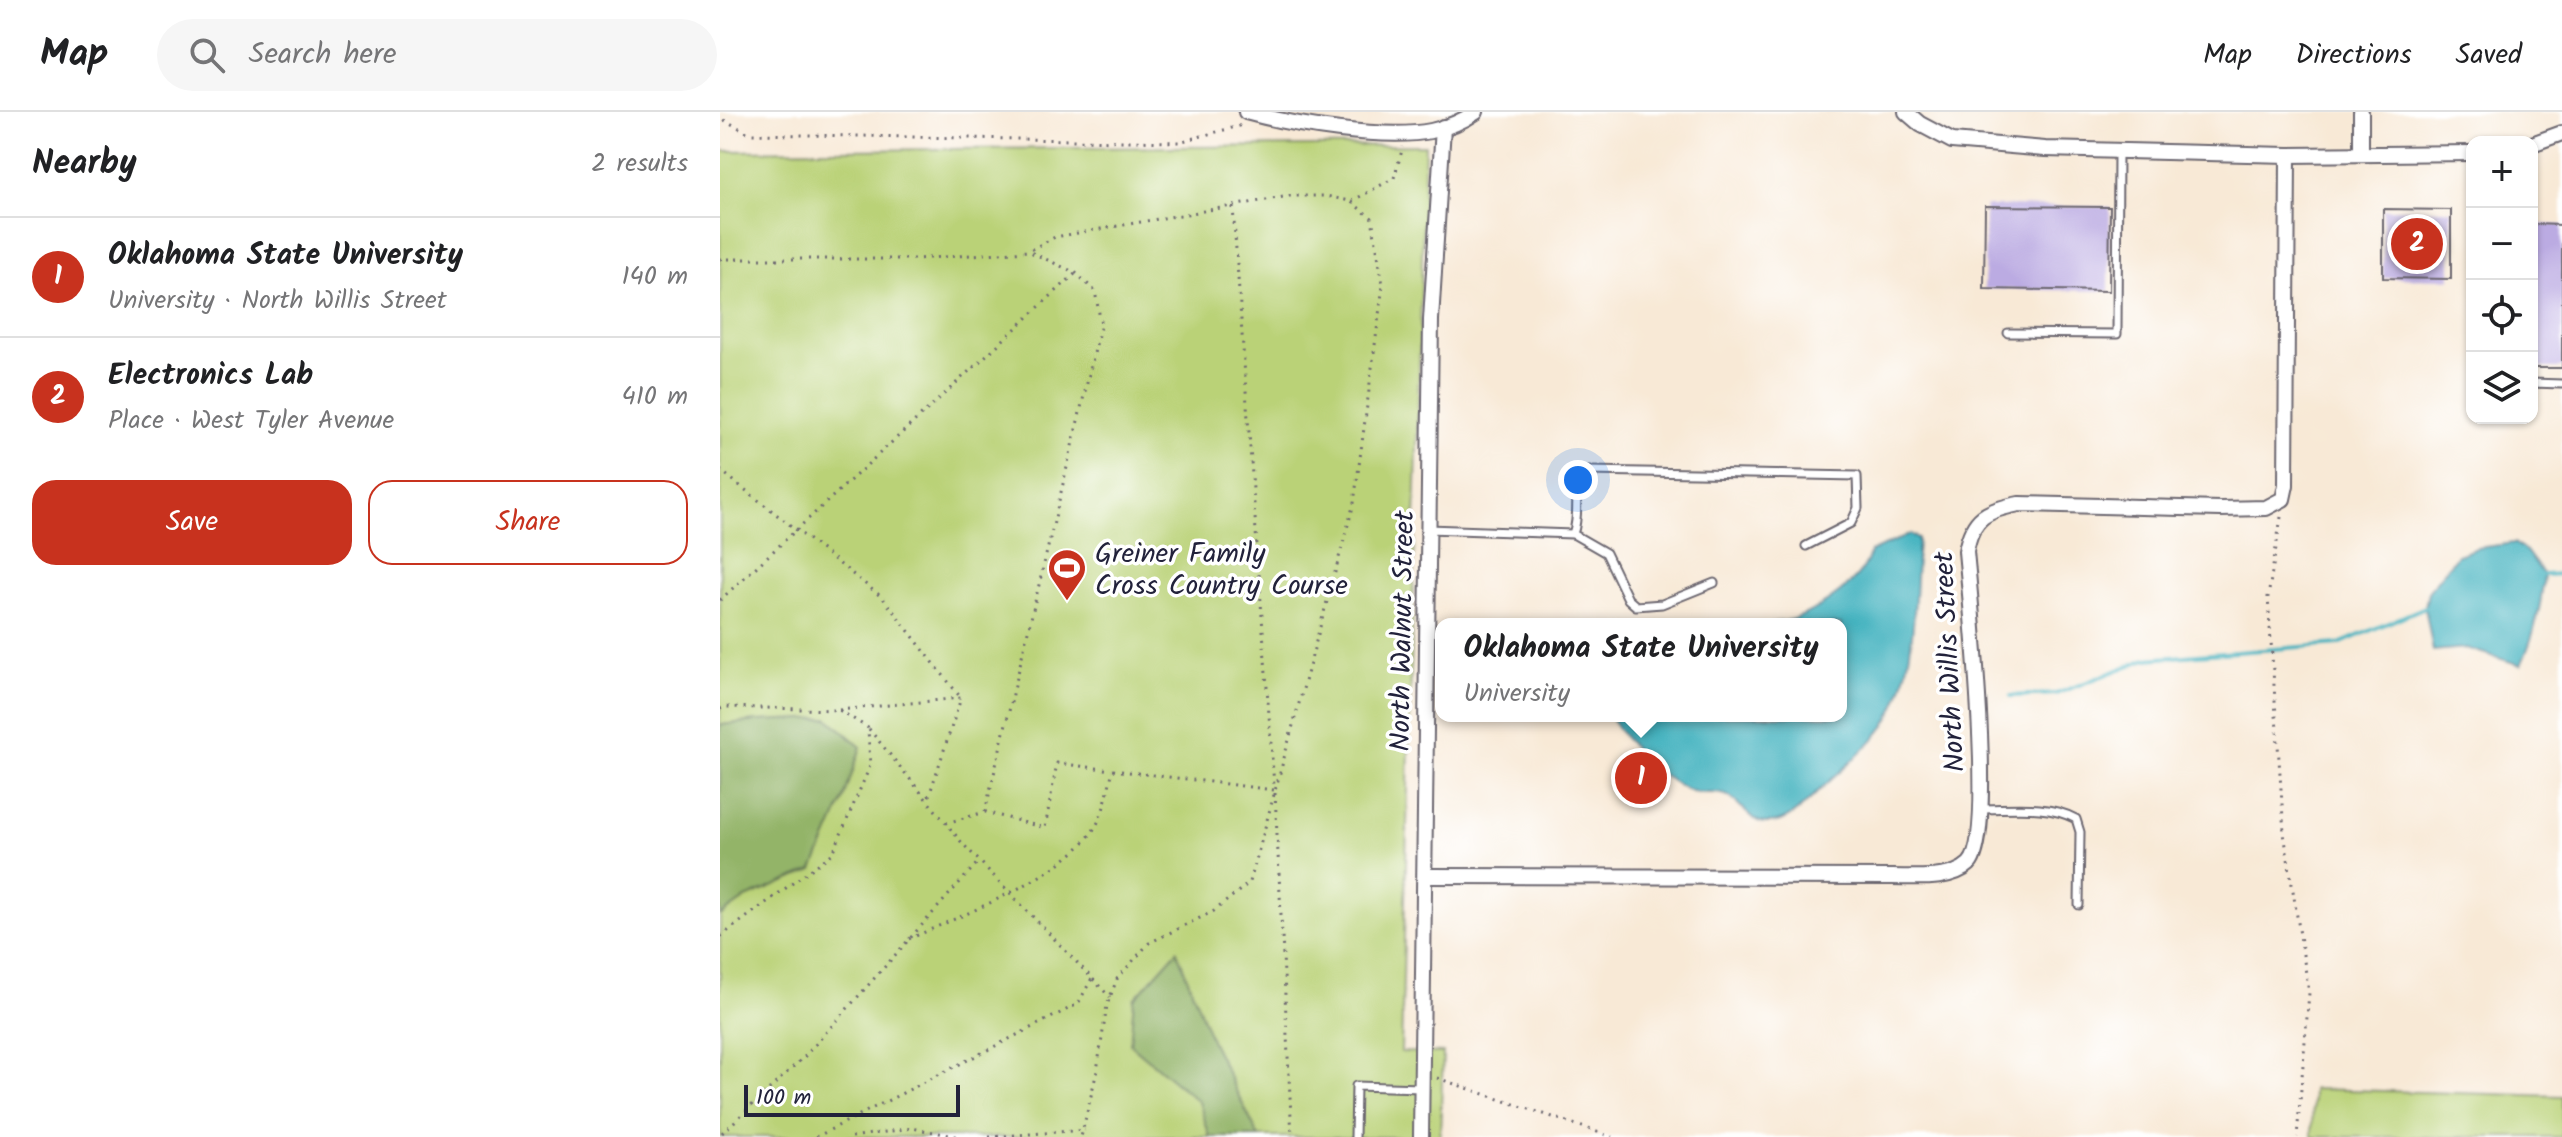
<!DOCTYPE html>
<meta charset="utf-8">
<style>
body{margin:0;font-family:Kalam,sans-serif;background:#f6f6f6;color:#202124}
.controls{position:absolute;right:24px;top:24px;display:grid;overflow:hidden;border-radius:16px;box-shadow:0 2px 6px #0004}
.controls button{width:72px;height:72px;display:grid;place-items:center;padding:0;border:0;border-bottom:2px solid #e0e0e0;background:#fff;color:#202124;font:40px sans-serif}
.scale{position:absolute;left:24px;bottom:20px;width:216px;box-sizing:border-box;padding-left:8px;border:4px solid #22223b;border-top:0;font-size:22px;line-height:28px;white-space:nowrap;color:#22223b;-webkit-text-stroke:6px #fff;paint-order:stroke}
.you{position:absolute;left:858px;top:368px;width:28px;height:28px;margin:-20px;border:6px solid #fff;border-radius:50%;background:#1a73e8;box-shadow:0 0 0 12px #1a73e833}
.badge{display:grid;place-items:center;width:52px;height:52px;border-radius:50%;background:#c8321e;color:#fff;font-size:26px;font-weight:700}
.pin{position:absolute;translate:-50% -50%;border:4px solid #fff;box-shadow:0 2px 8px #0006}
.popup{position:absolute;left:715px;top:506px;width:412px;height:104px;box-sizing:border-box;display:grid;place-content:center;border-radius:16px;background:#fff;filter:drop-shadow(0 2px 6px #0005);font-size:26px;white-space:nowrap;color:#757577}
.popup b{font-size:30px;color:#202124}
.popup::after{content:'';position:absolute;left:50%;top:100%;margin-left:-16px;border:16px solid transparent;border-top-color:#fff}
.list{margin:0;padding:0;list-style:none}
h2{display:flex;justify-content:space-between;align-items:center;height:104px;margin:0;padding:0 32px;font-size:34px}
h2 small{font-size:26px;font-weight:400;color:#757577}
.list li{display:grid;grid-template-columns:52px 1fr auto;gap:24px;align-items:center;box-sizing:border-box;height:120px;padding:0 32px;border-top:2px solid #e0e0e0}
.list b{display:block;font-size:30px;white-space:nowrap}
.list p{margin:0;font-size:26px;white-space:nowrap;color:#757577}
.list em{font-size:26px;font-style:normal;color:#757577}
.actions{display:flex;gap:16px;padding:24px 32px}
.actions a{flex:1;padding:18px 0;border:2px solid #c8321e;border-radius:24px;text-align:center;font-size:28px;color:#c8321e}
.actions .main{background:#c8321e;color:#fff}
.icon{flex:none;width:44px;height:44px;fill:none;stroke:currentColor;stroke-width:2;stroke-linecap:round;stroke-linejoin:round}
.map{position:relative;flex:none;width:1842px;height:1025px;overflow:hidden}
header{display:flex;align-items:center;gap:48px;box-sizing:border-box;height:112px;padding:0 40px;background:#fff;border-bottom:2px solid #e0e0e0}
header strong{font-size:38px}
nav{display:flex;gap:44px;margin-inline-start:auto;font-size:28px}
.search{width:560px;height:72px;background:#f6f6f6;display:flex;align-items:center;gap:20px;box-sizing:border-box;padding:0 28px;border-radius:44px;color:#757577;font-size:30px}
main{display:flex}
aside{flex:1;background:#fff}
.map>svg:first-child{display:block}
.green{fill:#bad277;stroke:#6e7a59;stroke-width:2}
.forest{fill:#93b468;stroke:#5a6b52;stroke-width:2}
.water{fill:#45b3c0;stroke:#346a7e;stroke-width:2}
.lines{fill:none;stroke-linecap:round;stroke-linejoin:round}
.stream{stroke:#45b3c0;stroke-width:4}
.building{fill:#bbabe2}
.lane-casing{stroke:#6d6871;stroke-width:11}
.street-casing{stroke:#6d6871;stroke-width:18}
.path{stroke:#6d6871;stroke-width:3;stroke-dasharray:2 6;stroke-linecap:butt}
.lane{stroke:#fff;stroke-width:7}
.street{stroke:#fff;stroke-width:14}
.labels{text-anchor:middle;stroke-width:7;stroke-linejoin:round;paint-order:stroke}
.poi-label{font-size:28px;fill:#22223b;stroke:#fff;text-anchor:start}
.street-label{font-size:28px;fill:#22223b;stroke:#fff}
</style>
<header>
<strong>Map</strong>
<div class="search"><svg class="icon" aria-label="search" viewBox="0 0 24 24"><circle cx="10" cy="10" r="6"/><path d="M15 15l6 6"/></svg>Search here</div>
<nav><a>Map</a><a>Directions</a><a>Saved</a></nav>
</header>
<main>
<aside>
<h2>Nearby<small>2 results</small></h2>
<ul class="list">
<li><span class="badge">1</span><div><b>Oklahoma State University</b><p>University · North Willis Street</p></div><em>140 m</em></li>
<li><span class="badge">2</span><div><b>Electronics Lab</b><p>Place · West Tyler Avenue</p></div><em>410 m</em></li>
</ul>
<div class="actions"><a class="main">Save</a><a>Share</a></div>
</aside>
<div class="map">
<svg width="1842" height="1025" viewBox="0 0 1842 1025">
<rect width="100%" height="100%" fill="#fff"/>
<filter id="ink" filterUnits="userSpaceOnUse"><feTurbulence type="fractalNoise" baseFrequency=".0125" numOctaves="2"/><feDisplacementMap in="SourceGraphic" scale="16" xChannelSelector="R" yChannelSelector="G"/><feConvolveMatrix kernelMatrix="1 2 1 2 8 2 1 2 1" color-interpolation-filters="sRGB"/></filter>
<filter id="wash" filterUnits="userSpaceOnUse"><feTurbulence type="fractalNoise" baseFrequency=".006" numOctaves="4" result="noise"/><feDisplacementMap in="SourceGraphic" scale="32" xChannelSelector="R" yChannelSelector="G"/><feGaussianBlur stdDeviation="1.8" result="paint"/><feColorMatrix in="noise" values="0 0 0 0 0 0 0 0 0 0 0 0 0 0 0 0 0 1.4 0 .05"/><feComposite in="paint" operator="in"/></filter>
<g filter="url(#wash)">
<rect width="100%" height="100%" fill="#f8e9d6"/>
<!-- green -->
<g class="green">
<polygon points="705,33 681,940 723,941 720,1025 0,1025 0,39"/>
<polygon points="1593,977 1842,984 1842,1025 1592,1025"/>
</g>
<!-- forest -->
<g class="forest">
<polygon points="108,606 141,635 123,689 93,758 26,786 0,804 0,613 37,609"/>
<polygon points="457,839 492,930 539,1025 490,1025 479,990 410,932 414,887"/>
</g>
<!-- water -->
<g class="water">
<path d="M1190 422 1198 426C1194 484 1198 575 1159 621 1143 641 1120 659 1102 676 1087 690 1068 713 1046 711 1029 710 1020 689 1006 683 997 680 985 682 975 680 943 671 907 631 889 604H1121V512H1049C1057 509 1066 510 1074 507 1100 497 1145 468 1150 440Z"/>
<path d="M1794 431 1806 439 1824 463C1821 495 1814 525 1801 553L1746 536 1713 539 1705 495 1708 480 1737 443 1757 436Z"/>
</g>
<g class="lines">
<!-- stream -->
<g class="stream">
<polyline points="1824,463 1842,462"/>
<polyline points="1291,584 1336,582 1426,547 1619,532 1705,495"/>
</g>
</g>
<g id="blocks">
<!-- building -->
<g class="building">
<polygon points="1265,94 1390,95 1389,179 1264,177"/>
<polygon points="1663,97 1731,98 1731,167 1663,166"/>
<polygon points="1812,112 1842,113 1842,256 1812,256"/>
</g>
</g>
</g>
<g filter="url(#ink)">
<use href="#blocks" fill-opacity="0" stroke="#6d6871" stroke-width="2"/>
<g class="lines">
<defs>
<g id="lane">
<polyline points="1288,221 1397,222 1398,39"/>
<polyline points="1812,271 1842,272"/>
<polyline points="708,417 853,422"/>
<path d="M994 471 942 492 916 494 908 487 886 441 853 422C860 404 854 383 859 365L869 359 1137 364 1138 396 1131 411 1086 434"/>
<path d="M1261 697C1292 697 1329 692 1356 707L1360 720 1359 793"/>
<polyline points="635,1025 636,974 701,976"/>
</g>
<g id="street">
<path d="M526 0C572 13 664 28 711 19 726 16 743 9 756 0"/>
<polyline points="1186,0 1200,12 1232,29 1325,37 1568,43 1752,41"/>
<polyline points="1812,32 1842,21"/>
<polyline points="1641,42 1641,0"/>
<path d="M705 764 1172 765C1195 765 1231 769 1249 752 1276 726 1250 485 1246 439 1252 405 1267 398 1299 392L1500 397 1546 396 1563 387 1566 373 1568 43"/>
<polyline points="701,1025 711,208 723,15"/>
</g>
</defs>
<!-- lane casing -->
<use href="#lane" class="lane-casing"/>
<!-- street casing -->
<use href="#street" class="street-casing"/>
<!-- path -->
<g class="path">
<polyline points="4,8 31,22 459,30 523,13"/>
<polyline points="632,89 674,66 683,35"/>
<polyline points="513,95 554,674"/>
<polyline points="0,147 195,147 308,139 335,125 569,84 606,84 630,89 652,106 663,173 634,391 530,770 494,799 429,831 397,867 387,893 377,959 361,1025"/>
<polyline points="0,358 163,486 241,586"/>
<polyline points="1561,405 1548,485 1564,721 1589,881 1577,1025"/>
<polyline points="0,488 356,161"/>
<polyline points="0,597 5,595 119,598 148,616 150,654 113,741 0,825"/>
<polyline points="119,598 241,586 208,687"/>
<polyline points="149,617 243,732 390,885"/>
<polyline points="555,681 572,1025"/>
<polyline points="265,700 381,212 375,179 356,161 308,139"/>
<polyline points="226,711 265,700 325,716 337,651 392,658"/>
<path d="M189 827C240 804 345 764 374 717 385 701 388 676 393 658L554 678"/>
<polyline points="717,966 892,1025"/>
<polyline points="2,1021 85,944 260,748"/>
<polyline points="96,1025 358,892 372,866"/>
<polyline points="132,1025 192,1016 241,1025"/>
<polyline points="269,1025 365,1018"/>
</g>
<!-- lane -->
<use href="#lane" class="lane"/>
<!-- street -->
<use href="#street" class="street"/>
</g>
</g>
<!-- icons -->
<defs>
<symbol id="stadium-pin" viewBox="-11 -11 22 30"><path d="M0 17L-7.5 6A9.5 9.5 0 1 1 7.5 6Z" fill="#c8321e" stroke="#fff"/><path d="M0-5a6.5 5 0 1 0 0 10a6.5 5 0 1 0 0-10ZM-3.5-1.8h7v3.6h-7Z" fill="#fff"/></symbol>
</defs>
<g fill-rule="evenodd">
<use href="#stadium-pin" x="325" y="434" width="44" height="60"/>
</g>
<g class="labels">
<!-- poi labels -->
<g class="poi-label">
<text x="375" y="450">Greiner Family<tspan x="375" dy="32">Cross Country Course</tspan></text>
</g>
<!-- street labels -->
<g class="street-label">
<text transform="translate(681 519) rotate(-89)" y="10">North Walnut Street</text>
<text transform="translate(1228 550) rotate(-93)" y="10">North Willis Street</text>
</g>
</g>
</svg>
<div class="controls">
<button>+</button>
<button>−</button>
<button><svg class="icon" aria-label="locate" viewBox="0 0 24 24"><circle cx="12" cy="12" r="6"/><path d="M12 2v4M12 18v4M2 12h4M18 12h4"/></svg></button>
<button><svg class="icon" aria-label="layers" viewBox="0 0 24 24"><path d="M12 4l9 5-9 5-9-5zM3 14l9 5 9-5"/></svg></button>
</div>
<div class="scale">100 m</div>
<div class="you"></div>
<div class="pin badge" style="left:921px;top:666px">1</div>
<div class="popup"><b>Oklahoma State University</b>University</div>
<div class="pin badge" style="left:1697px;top:132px">2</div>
</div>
</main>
